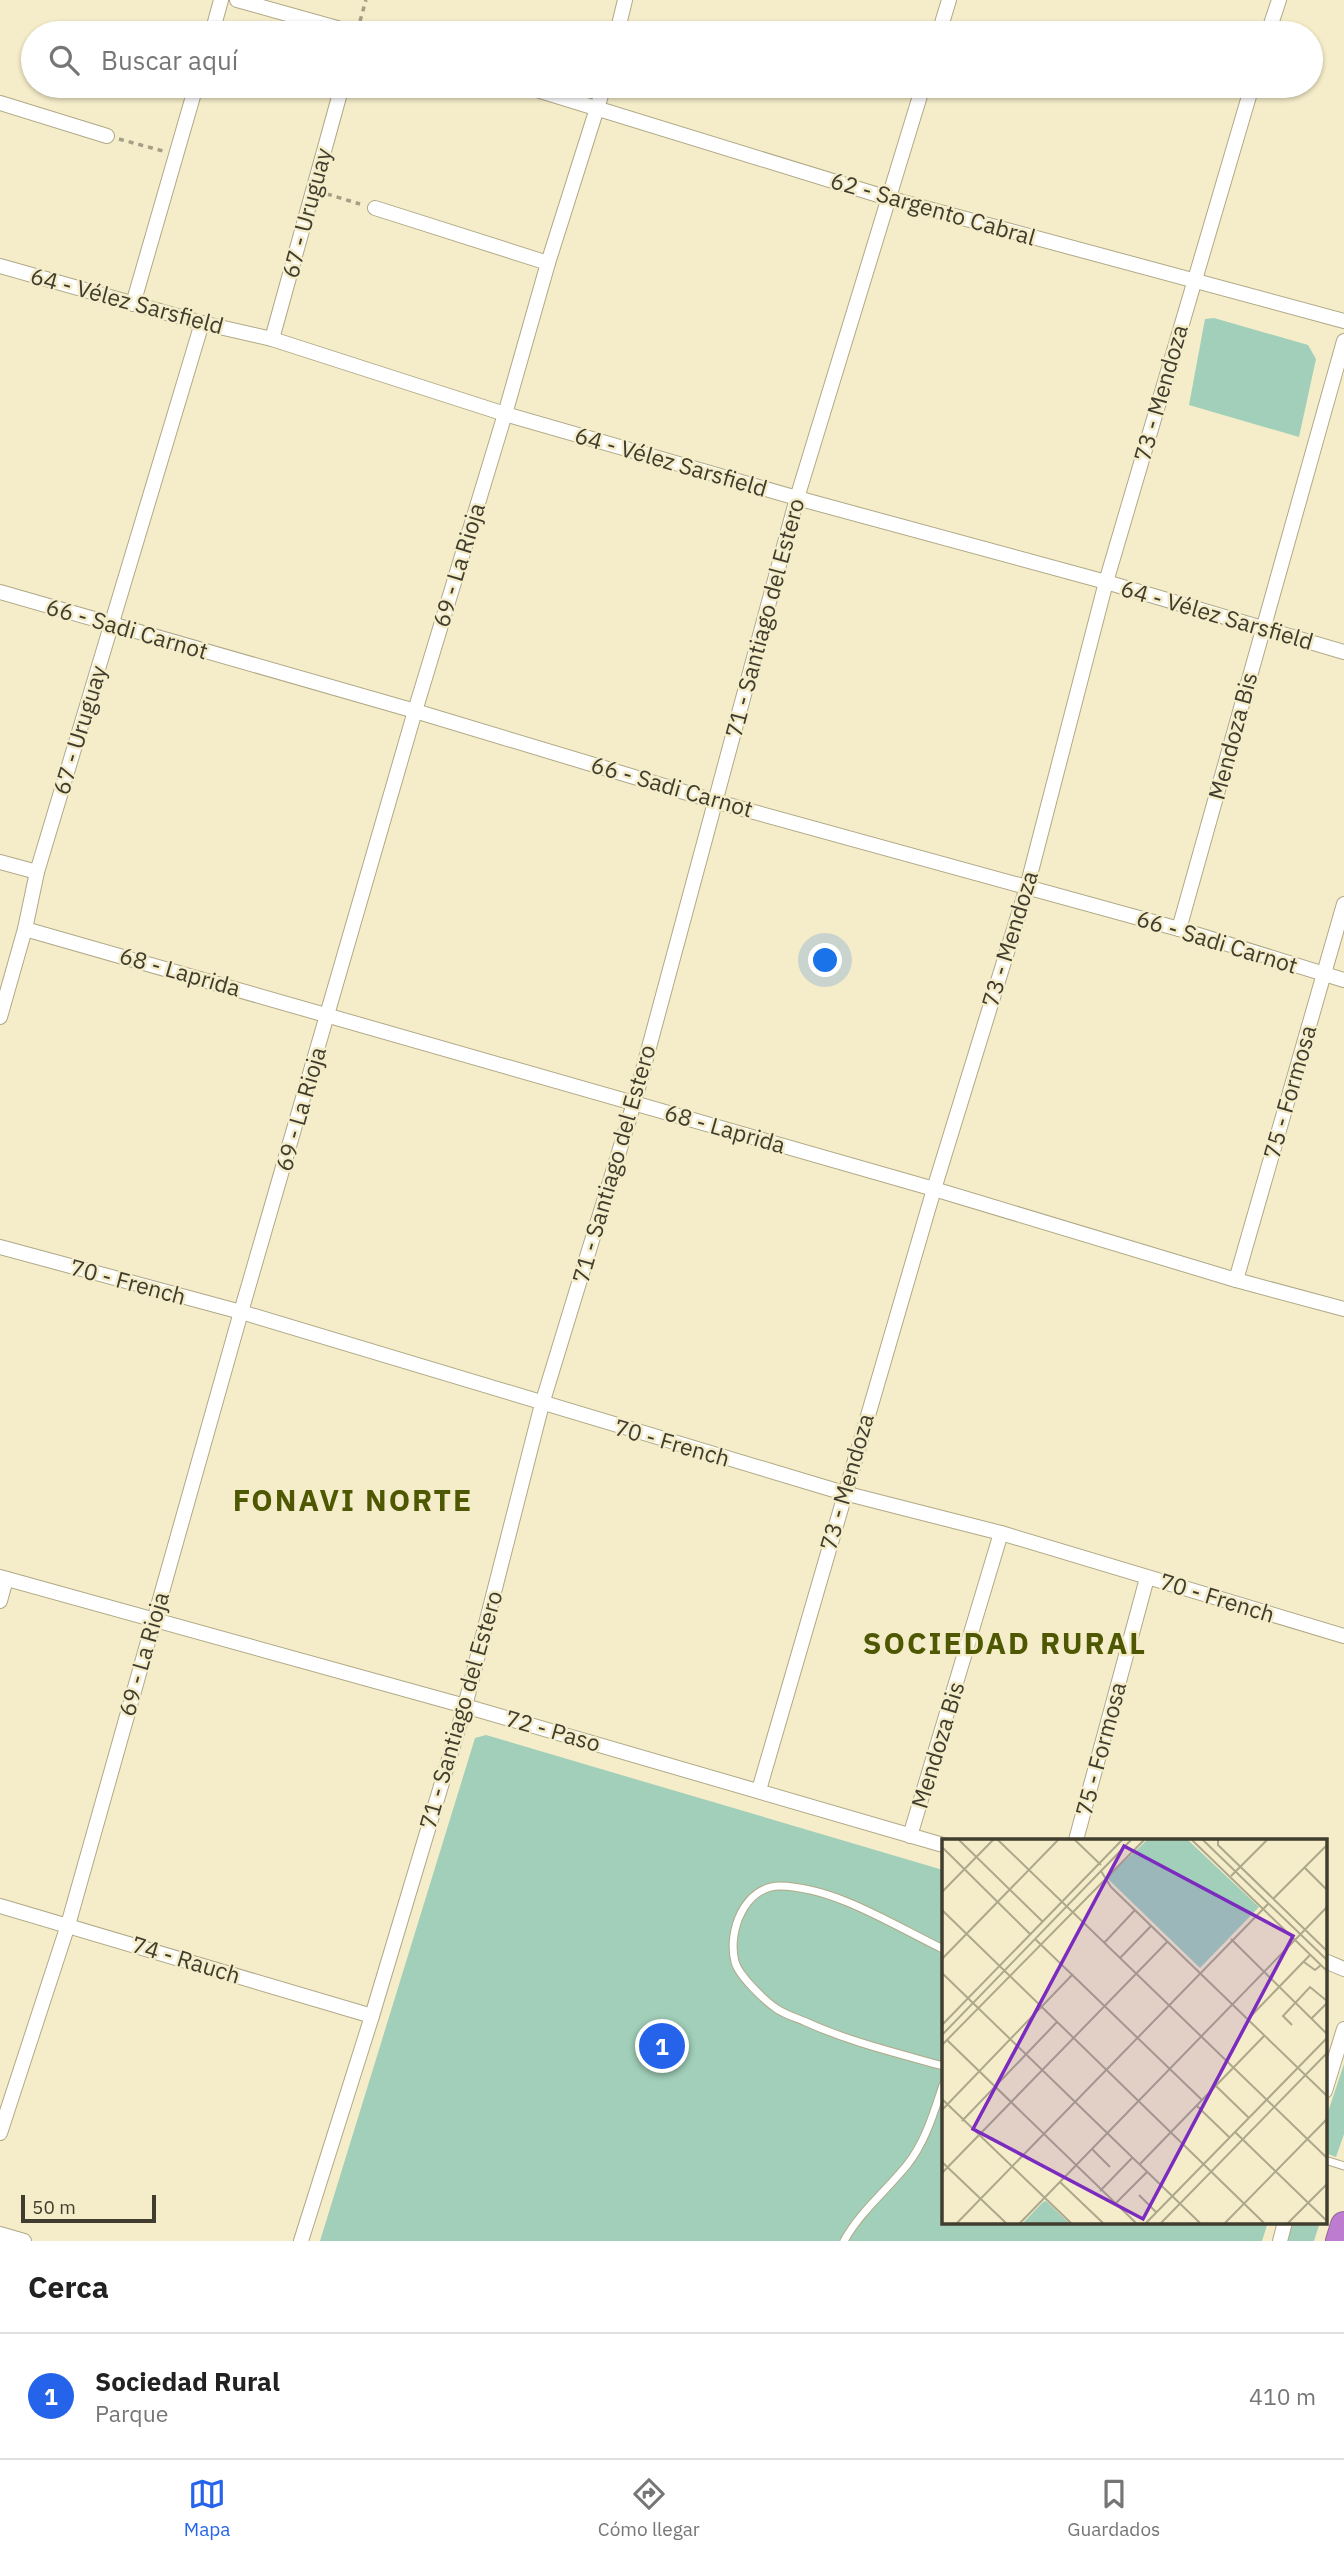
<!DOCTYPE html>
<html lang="es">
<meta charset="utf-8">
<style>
body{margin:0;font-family:"IBM Plex Sans",sans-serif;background:#f2f2f2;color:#222}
.scale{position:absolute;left:21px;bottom:18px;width:135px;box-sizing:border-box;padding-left:7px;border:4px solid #403d2e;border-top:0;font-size:19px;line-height:24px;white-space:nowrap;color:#403d2e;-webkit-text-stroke:5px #f5edc9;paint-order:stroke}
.you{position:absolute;left:826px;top:961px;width:24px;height:24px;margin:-18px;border:5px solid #fff;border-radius:50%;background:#1a73e8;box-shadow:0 0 0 10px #1a73e833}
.badge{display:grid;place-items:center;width:46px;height:46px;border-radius:50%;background:#2563eb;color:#fff;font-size:23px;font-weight:700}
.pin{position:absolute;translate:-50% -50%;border:4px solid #fff;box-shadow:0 2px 7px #0006}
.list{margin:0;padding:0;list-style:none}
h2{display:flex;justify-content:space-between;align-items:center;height:91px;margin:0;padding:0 28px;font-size:30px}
h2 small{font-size:23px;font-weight:400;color:#767676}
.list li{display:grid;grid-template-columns:46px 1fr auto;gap:21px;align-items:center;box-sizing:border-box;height:126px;padding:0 28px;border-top:2px solid #e0e0e0}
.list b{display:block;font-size:26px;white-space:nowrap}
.list p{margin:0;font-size:23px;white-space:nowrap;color:#767676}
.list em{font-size:23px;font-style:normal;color:#767676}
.icon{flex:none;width:38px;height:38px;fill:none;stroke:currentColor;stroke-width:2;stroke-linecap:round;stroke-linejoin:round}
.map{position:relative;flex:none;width:1344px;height:2241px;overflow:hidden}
.search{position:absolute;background:#fff;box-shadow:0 2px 5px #0004;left:21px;right:21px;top:21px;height:77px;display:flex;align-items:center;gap:18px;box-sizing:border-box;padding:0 24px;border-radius:38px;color:#767676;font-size:26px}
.sheet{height:217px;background:#fff}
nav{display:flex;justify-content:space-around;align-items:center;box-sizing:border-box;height:98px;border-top:2px solid #e0e0e0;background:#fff;font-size:19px;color:#767676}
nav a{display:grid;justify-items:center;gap:4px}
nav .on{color:#2563eb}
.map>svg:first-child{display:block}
.green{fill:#a1cfb9}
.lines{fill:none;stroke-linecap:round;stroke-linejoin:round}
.lane-casing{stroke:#b0a987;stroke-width:9}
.street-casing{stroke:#b0a987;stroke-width:16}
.highway-casing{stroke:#926697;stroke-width:28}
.path{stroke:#a59f85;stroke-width:3.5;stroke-dasharray:5 5;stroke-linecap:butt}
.lane{stroke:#fff;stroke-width:7}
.street{stroke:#fff;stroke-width:14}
.highway{stroke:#be7cd0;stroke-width:26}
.labels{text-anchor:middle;stroke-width:5;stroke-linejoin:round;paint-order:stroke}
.street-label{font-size:23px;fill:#403d2e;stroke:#f5edc9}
.district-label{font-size:30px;font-weight:bold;letter-spacing:2px;fill:#4e5802;stroke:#f5edc9}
.inset-road{fill:none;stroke:#ada78b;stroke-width:2}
.view{fill:#7b2cbf;fill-opacity:0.15;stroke:#7b2cbf;stroke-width:3.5}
.inset-edge{fill:none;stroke:#403d2e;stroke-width:3.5}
</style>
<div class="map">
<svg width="1344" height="2241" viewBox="0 0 1344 2241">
<rect width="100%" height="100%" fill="#f5edc9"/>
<!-- green -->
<g class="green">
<polygon points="1214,318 1308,345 1316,359 1299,437 1189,405 1205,319"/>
<polygon points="486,1735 943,1870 943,2222 1268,2222 1262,2241 320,2241 475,1738"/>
<polygon points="1344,2064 1344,2134 1336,2157 1325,2153 1325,2121"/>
<polygon points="1293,2222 1320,2222 1314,2241 1287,2241"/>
</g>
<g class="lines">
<defs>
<g id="lane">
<path d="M943 1949C895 1926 835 1887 780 1886 745 1886 727 1931 735 1962 739 1976 765 2001 777 2009 786 2015 797 2018 806 2022 850 2042 897 2053 943 2066"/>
<polyline points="1325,2160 1344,2166"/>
<path d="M844 2241C860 2212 886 2191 907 2165 925 2143 934 2112 943 2085"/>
</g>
<g id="street">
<polyline points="237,0 355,33"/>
<polyline points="212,33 221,0"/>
<polyline points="617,33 625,0"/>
<polyline points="939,33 949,0"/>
<polyline points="1268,33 1279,0"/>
<polyline points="524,86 888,198 1344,321"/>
<polyline points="0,103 107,136"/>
<polyline points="375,208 548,263"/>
<polyline points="0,266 202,323 272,339 505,414 797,498 1106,582 1344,652"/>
<polyline points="133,304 196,86"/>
<polyline points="272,339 342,86"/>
<polyline points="0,592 415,711 714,801 1179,929 1344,980"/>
<polyline points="0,862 37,872"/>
<polyline points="25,929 934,1189 1236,1280 1344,1309"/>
<polyline points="1179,929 1344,341"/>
<polyline points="0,1017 25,929 37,872 202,323"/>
<polyline points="0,1247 241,1312 844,1493 1001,1533 1344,1636"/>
<polyline points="1236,1280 1344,904"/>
<polyline points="0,1577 465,1706 943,1845"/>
<polyline points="0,1601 6,1579"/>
<polyline points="759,1790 934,1189 1027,887 1106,582 1252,86"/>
<polyline points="910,1836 1001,1533"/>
<polyline points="1076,1840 1147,1578"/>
<polyline points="0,1906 372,2016"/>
<polyline points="1325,1961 1344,1969"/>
<polyline points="1325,2091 1344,2029"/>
<polyline points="0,2133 68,1925 241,1312 415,711 505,414 548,263 604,86"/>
<polyline points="0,2234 24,2241"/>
<polyline points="301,2241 372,2016 465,1706 542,1404 634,1103 797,498 923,86"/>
<polyline points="1280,2241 1285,2222"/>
</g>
<polyline id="highway" points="1339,2241 1344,2225"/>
</defs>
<!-- lane casing -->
<use href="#lane" class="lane-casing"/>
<!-- street casing -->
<use href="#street" class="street-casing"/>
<!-- highway casing -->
<use href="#highway" class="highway-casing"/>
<!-- path -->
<g class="path">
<polyline points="360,21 366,0"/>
<polyline points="119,139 163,151"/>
<polyline points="327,194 360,204"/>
</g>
<!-- lane -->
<use href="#lane" class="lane"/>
<!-- street -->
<use href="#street" class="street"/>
<!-- highway -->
<use href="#highway" class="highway"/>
</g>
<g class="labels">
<!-- street labels -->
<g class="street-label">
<text transform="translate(933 209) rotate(16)" y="8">62 - Sargento Cabral</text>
<text transform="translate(307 213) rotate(-75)" y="8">67 - Uruguay</text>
<text transform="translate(127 301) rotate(15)" y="8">64 - Vélez Sarsfield</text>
<text transform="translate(1161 393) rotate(-74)" y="8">73 - Mendoza</text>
<text transform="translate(671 462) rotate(16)" y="8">64 - Vélez Sarsfield</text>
<text transform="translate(459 565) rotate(-73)" y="8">69 - La Rioja</text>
<text transform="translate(1217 615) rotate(16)" y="8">64 - Vélez Sarsfield</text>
<text transform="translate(765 618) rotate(-75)" y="8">71 - Santiago del Estero</text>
<text transform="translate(127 629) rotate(16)" y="8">66 - Sadi Carnot</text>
<text transform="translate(80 730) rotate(-73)" y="8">67 - Uruguay</text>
<text transform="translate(1233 736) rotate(-75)" y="8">Mendoza Bis</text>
<text transform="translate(672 787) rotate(16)" y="8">66 - Sadi Carnot</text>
<text transform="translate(1010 939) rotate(-73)" y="8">73 - Mendoza</text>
<text transform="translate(1217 942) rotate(17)" y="8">66 - Sadi Carnot</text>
<text transform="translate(180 972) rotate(16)" y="8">68 - Laprida</text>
<text transform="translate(1290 1092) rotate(-74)" y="8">75 - Formosa</text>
<text transform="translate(301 1109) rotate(-74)" y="8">69 - La Rioja</text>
<text transform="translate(725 1129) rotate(16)" y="8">68 - Laprida</text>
<text transform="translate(614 1164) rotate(-74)" y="8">71 - Santiago del Estero</text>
<text transform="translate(128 1282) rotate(15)" y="8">70 - French</text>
<text transform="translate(672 1443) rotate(16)" y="8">70 - French</text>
<text transform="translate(847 1482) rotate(-74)" y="8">73 - Mendoza</text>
<text transform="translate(1217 1598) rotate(17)" y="8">70 - French</text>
<text transform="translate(144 1654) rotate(-74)" y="8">69 - La Rioja</text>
<text transform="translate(461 1710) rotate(-74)" y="8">71 - Santiago del Estero</text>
<text transform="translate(553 1731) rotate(16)" y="8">72 - Paso</text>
<text transform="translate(938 1745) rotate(-73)" y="8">Mendoza Bis</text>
<text transform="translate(1101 1749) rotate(-75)" y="8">75 - Formosa</text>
<text transform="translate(186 1960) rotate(17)" y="8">74 - Rauch</text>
</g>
<!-- district labels -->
<g class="district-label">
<text x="353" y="1511">FONAVI NORTE</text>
<text x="1005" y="1654">SOCIEDAD RURAL</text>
</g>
</g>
<!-- overview -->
<g transform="translate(942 1839)">
<rect width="385" height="385" fill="#f5edc9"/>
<path d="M205 1H246L317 68 258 129 165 39ZM104 362 127 384H81L101 363Z" fill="#a1cfb9"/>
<path class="inset-road" d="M17 1 100 82M56 1 385 319M133 1 159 26M250 1 385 132M261 1 385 121M276 1V6L385 112M0 8 88 95M363 29 385 51M159 32 169 48 385 257M289 37 325 1M0 53 51 1M331 60 385 6M0 71 322 384M93 100 260 261M289 100 385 195M162 104 193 71M178 119 209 87M0 120 116 1M362 123 373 131 379 126M0 134 258 384M306 180 368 116M369 180 385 164M0 186 180 1M350 186 341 177 368 148 385 162M0 196 189 1M5 201 194 384M0 206 202 1M274 247 307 279M0 260 129 384M255 267 287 298M0 271 131 135M20 282 115 183M293 293 385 382M150 310 168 328M0 323 64 384M197 326 323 196M0 334 225 103M118 343 161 384M158 352 190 319M197 356 215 374M173 365 205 333M15 384 326 65M78 384 385 68M204 384 385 199M219 384 385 214M283 384 385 280M346 384 385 345"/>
<path class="view" d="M182 7 351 97 201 380 31 290Z"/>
<rect width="385" height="385" class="inset-edge"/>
</g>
</svg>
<div class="scale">50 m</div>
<div class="you"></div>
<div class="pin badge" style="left:662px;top:2046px">1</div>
<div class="search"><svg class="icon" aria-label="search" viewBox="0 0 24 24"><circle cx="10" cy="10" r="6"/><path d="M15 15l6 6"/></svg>Buscar aquí</div>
</div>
<section class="sheet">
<h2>Cerca<small></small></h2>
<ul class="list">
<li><span class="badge">1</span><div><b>Sociedad Rural</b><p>Parque</p></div><em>410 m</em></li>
</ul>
</section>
<nav>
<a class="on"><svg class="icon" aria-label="map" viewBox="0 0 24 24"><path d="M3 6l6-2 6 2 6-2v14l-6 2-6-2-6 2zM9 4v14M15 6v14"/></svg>Mapa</a>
<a><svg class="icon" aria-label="directions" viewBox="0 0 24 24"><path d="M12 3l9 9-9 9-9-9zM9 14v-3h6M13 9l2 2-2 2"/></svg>Cómo llegar</a>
<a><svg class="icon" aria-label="saved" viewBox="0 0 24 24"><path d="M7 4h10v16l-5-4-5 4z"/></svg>Guardados</a>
</nav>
